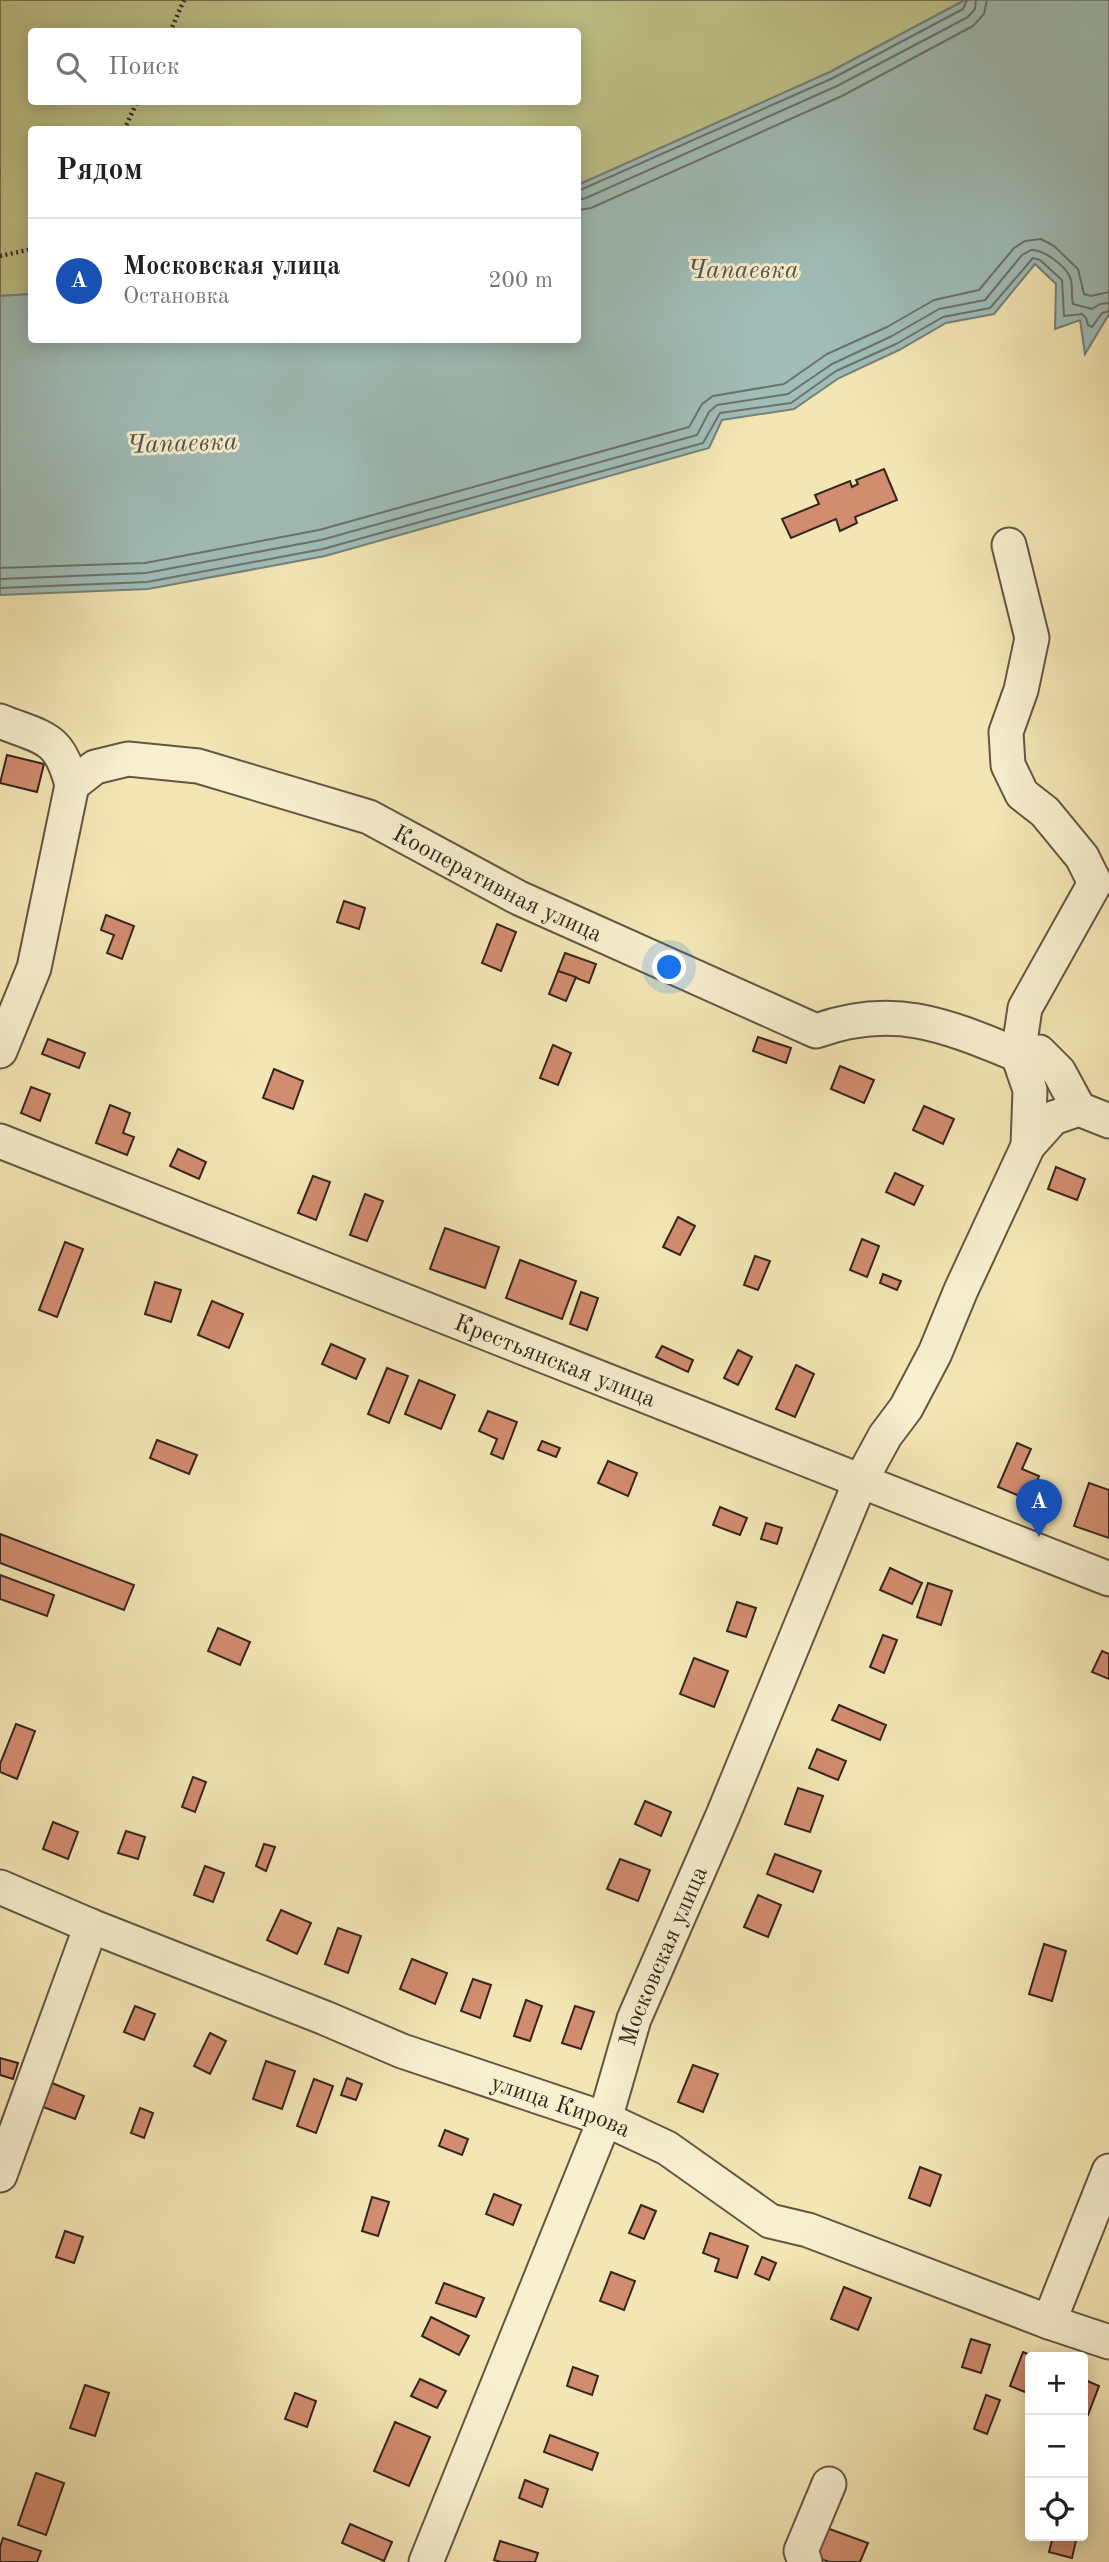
<!DOCTYPE html>
<html lang="ru">
<meta charset="utf-8">
<style>
body{margin:0;font-family:"Old Standard TT",serif;background:#f2f2f2;color:#202124}
.controls{position:absolute;right:21px;bottom:21px;display:grid;overflow:hidden;border-radius:7px;box-shadow:0 4px 18px #0003}
.controls button{width:63px;height:63px;display:grid;place-items:center;padding:0;border:0;border-bottom:2px solid #e0e0e0;background:#fff;color:#202124;font:35px sans-serif}
.you{position:absolute;left:670px;top:968px;width:24px;height:24px;margin:-18px;border:5px solid #fff;border-radius:50%;background:#1a73e8;box-shadow:0 0 0 10px #1a73e833}
.badge{display:grid;place-items:center;width:46px;height:46px;border-radius:50%;background:#7c3aed;color:#fff;font-size:23px;font-weight:700}
.pin{position:absolute;translate:-50% -58px;filter:drop-shadow(0 2px 4px #0008)}
.pin::after{content:'';position:absolute;top:37px;width:24px;height:21px;background:inherit;clip-path:polygon(0 0,100% 0,50% 100%)}
.list{margin:0;padding:0;list-style:none}
h2{display:flex;justify-content:space-between;align-items:center;height:91px;margin:0;padding:0 28px;font-size:30px}
h2 small{font-size:23px;font-weight:400;color:#757577}
.list li{display:grid;grid-template-columns:46px 1fr auto;gap:21px;align-items:center;box-sizing:border-box;height:126px;padding:0 28px;border-top:2px solid #e0e0e0}
.list b{display:block;font-size:26px;white-space:nowrap}
.list p{margin:0;font-size:23px;white-space:nowrap;color:#757577}
.list em{font-size:23px;font-style:normal;color:#757577}
.icon{flex:none;width:38px;height:38px;fill:none;stroke:currentColor;stroke-width:2;stroke-linecap:round;stroke-linejoin:round}
.map{position:relative;flex:none;width:1109px;height:2562px;overflow:hidden}
.search{position:absolute;background:#fff;box-shadow:0 4px 18px #0003;left:28px;top:28px;width:553px;height:77px;display:flex;align-items:center;gap:18px;box-sizing:border-box;padding:0 24px;border-radius:7px;color:#757577;font-size:26px}
.panel{position:absolute;background:#fff;box-shadow:0 4px 18px #0003;left:28px;top:126px;width:553px;height:217px;border-radius:7px}
.map>svg:first-child{display:block}
.green{fill:#bfc48a;stroke:#7a7554;stroke-width:2;fill-rule:evenodd}
.water{fill:#a0bdb8;stroke:#76817a;stroke-width:2}
.lines{fill:none;stroke-linecap:round;stroke-linejoin:round}
.shore{stroke:#6b726b;stroke-width:2}
.building{fill:#d28c6f;stroke:#36261e;stroke-width:2}
.minor-casing{stroke:#655644;stroke-width:37}
.path{stroke:#36261e;stroke-width:4.5;stroke-dasharray:2 3.5;stroke-linecap:butt}
.minor{stroke:#f7efce;stroke-width:33}
.labels{text-anchor:middle;stroke-width:6;stroke-linejoin:round;paint-order:stroke}
.street-label{font-size:24px;fill:#36261e;stroke:#f7efce}
.water-label{font-size:26px;font-style:italic;fill:#56534c;stroke:#f7efce}
</style>
<div class="map">
<svg width="1109" height="2562" viewBox="0 0 1109 2562">
<rect width="100%" height="100%" fill="#f3e6b4"/>
<filter id="stains"><feTurbulence type="fractalNoise" baseFrequency=".00286" numOctaves="4"/><feColorMatrix values="0 0 0 0 .2 0 0 0 0 .09 0 0 0 0 .02 0 0 0 .5 -.17"/></filter>
<radialGradient id="worn" r=".72"><stop offset=".6" stop-color="#630" stop-opacity="0"/><stop offset="1" stop-color="#630" stop-opacity=".3"/></radialGradient>
<!-- green -->
<path class="green" d="M0 0H965L830 72 578 185V130H32L31 294 0 296ZM32 32H578V102H32Z"/>
<!-- water -->
<polygon class="water" points="965,0 1109,0 1109,314 1085,354 1080,320 1055,329 1056,284 1035,264 994,314 946,323 899,350 839,378 794,409 722,420 709,448 325,556 148,589 0,595 0,296 31,294 32,340 578,340 578,185 830,72"/>
<g class="lines">
<!-- shore -->
<g class="shore">
<polyline points="578,191 833,78 963,9 967,0"/>
<polyline points="578,200 586,198 837,86 968,17 975,9 976,0"/>
<polyline points="578,210 591,208 842,96 973,26 984,14 987,0"/>
<polyline points="0,568 145,563 319,530 689,427 702,404 713,396 784,384 827,354 887,327 934,300 979,290 1014,248 1025,241 1041,239 1054,246 1078,269 1084,294 1091,296 1109,292"/>
<path d="M0 579 146 573 321 540 697 435 709 412 717 405 788 394 832 364 892 336 939 309 985 300 1022 255 1031 250C1043 249 1068 267 1071 280 1073 288 1071 297 1073 304L1092 309 1100 304 1109 303"/>
<polyline points="0,588 147,582 323,549 703,443 720,413 791,403 836,371 896,344 943,317 990,308 1033,258 1040,260 1062,280 1064,316 1082,314 1086,318 1088,325 1092,327 1102,313 1109,311"/>
</g>
</g>
<!-- building -->
<g class="building">
<polygon points="884,469 897,500 855,517 857,523 840,531 836,519 791,538 782,519 819,504 815,495 850,481 852,487 858,484 856,480"/>
<polygon points="7,755 44,764 37,792 0,783"/>
<polygon points="344,901 365,908 359,929 337,922"/>
<polygon points="106,915 134,926 122,959 107,953 114,935 101,930"/>
<polygon points="497,924 516,932 501,971 482,963"/>
<polygon points="565,953 596,964 589,983 558,971"/>
<polygon points="558,971 576,977 566,1001 549,994"/>
<polygon points="758,1037 791,1048 786,1063 753,1051"/>
<polygon points="48,1039 85,1053 79,1068 42,1054"/>
<polygon points="553,1045 571,1053 558,1085 540,1078"/>
<polygon points="840,1066 874,1080 864,1103 831,1089"/>
<polygon points="274,1069 303,1081 293,1109 263,1098"/>
<polygon points="31,1087 50,1094 40,1121 21,1113"/>
<polygon points="110,1105 130,1113 123,1133 134,1137 127,1155 96,1143"/>
<polygon points="924,1106 954,1119 943,1144 913,1130"/>
<polygon points="178,1149 206,1162 199,1179 170,1166"/>
<polygon points="1056,1167 1085,1179 1077,1200 1048,1189"/>
<polygon points="895,1173 923,1186 914,1205 886,1192"/>
<polygon points="313,1176 330,1182 316,1220 298,1213"/>
<polygon points="365,1194 383,1201 367,1241 350,1235"/>
<polygon points="678,1217 695,1226 680,1255 663,1247"/>
<polygon points="445,1228 499,1247 485,1288 430,1269"/>
<polygon points="862,1239 879,1246 867,1277 850,1270"/>
<polygon points="65,1242 83,1249 57,1317 39,1310"/>
<polygon points="755,1256 770,1261 758,1290 744,1285"/>
<polygon points="520,1260 576,1281 562,1319 506,1298"/>
<polygon points="883,1274 901,1281 897,1290 880,1283"/>
<polygon points="155,1282 181,1290 171,1322 145,1314"/>
<polygon points="581,1292 598,1298 587,1330 570,1324"/>
<polygon points="212,1301 243,1314 229,1348 198,1335"/>
<polygon points="331,1344 365,1359 356,1379 322,1364"/>
<polygon points="662,1346 693,1360 688,1372 656,1357"/>
<polygon points="738,1350 752,1357 738,1385 724,1378"/>
<polygon points="796,1365 814,1374 795,1417 776,1409"/>
<polygon points="387,1368 408,1376 389,1423 368,1414"/>
<polygon points="419,1380 455,1395 441,1429 405,1414"/>
<polygon points="488,1411 517,1422 503,1459 491,1454 497,1439 479,1431"/>
<polygon points="157,1440 197,1455 189,1474 150,1458"/>
<polygon points="542,1441 560,1448 556,1457 538,1450"/>
<polygon points="1017,1443 1031,1449 1022,1469 1039,1476 1029,1500 998,1487"/>
<polygon points="608,1461 637,1473 628,1496 598,1483"/>
<polygon points="1089,1483 1109,1490 1109,1538 1074,1526"/>
<polygon points="720,1507 747,1518 740,1535 713,1525"/>
<polygon points="766,1523 782,1528 777,1544 761,1539"/>
<polygon points="0,1534 134,1585 124,1610 0,1563"/>
<polygon points="890,1568 922,1583 912,1604 880,1590"/>
<polygon points="0,1575 54,1595 47,1616 0,1599"/>
<polygon points="928,1583 952,1591 941,1625 917,1617"/>
<polygon points="737,1602 756,1608 746,1637 727,1631"/>
<polygon points="218,1628 250,1642 240,1665 208,1651"/>
<polygon points="883,1635 897,1640 884,1673 870,1667"/>
<polygon points="1102,1651 1109,1654 1109,1679 1092,1672"/>
<polygon points="694,1658 728,1671 714,1707 680,1694"/>
<polygon points="839,1705 886,1725 880,1740 832,1720"/>
<polygon points="16,1724 35,1731 17,1779 0,1772 0,1764"/>
<polygon points="817,1749 846,1761 838,1780 809,1768"/>
<polygon points="193,1777 206,1782 195,1812 182,1807"/>
<polygon points="798,1788 823,1796 810,1832 785,1824"/>
<polygon points="645,1801 671,1812 661,1836 635,1824"/>
<polygon points="53,1822 78,1832 68,1859 43,1849"/>
<polygon points="126,1831 145,1837 138,1859 118,1853"/>
<polygon points="264,1844 275,1847 266,1871 256,1866"/>
<polygon points="775,1854 821,1871 813,1892 767,1874"/>
<polygon points="620,1859 650,1870 638,1901 607,1889"/>
<polygon points="205,1866 224,1873 213,1902 194,1895"/>
<polygon points="758,1895 781,1905 768,1937 744,1927"/>
<polygon points="281,1910 311,1923 297,1954 267,1940"/>
<polygon points="338,1928 361,1936 348,1973 325,1964"/>
<polygon points="1044,1944 1066,1951 1052,2001 1029,1994"/>
<polygon points="412,1959 447,1973 435,2004 400,1989"/>
<polygon points="473,1979 491,1985 480,2018 461,2011"/>
<polygon points="526,2000 542,2006 530,2041 514,2036"/>
<polygon points="135,2006 155,2014 144,2040 124,2032"/>
<polygon points="575,2006 594,2012 581,2049 562,2043"/>
<polygon points="210,2033 226,2041 210,2074 194,2066"/>
<polygon points="0,2058 18,2063 13,2079 0,2075"/>
<polygon points="266,2061 295,2071 282,2109 253,2099"/>
<polygon points="693,2065 718,2074 703,2112 678,2102"/>
<polygon points="347,2078 362,2084 356,2100 341,2095"/>
<polygon points="314,2079 333,2086 316,2133 297,2126"/>
<polygon points="52,2083 84,2096 75,2119 43,2107"/>
<polygon points="140,2108 153,2113 144,2138 131,2133"/>
<polygon points="445,2130 468,2139 462,2155 439,2146"/>
<polygon points="920,2167 941,2175 930,2206 909,2198"/>
<polygon points="494,2194 521,2205 513,2225 486,2214"/>
<polygon points="372,2197 389,2202 378,2236 362,2231"/>
<polygon points="641,2205 656,2211 644,2239 629,2233"/>
<polygon points="65,2231 83,2237 74,2263 56,2257"/>
<polygon points="710,2233 748,2246 737,2278 715,2271 719,2259 703,2253"/>
<polygon points="762,2257 776,2263 769,2280 755,2274"/>
<polygon points="611,2272 635,2281 624,2310 600,2301"/>
<polygon points="444,2283 484,2298 476,2317 436,2303"/>
<polygon points="844,2287 871,2298 858,2330 831,2319"/>
<polygon points="431,2317 469,2336 459,2355 422,2336"/>
<polygon points="971,2339 990,2345 981,2373 962,2367"/>
<polygon points="1023,2352 1035,2357 1030,2357 1030,2394 1010,2386"/>
<polygon points="573,2367 598,2376 592,2395 567,2386"/>
<polygon points="420,2379 446,2391 437,2408 411,2396"/>
<polygon points="1083,2379 1099,2386 1088,2415 1083,2413"/>
<polygon points="85,2385 109,2393 95,2436 70,2428"/>
<polygon points="295,2393 316,2401 307,2427 285,2419"/>
<polygon points="986,2395 1000,2400 987,2434 974,2429"/>
<polygon points="395,2422 430,2437 409,2486 374,2471"/>
<polygon points="550,2435 598,2453 592,2470 544,2452"/>
<polygon points="36,2473 64,2483 46,2535 18,2525"/>
<polygon points="525,2480 548,2489 542,2507 519,2498"/>
<polygon points="350,2524 392,2542 384,2561 342,2543"/>
<polygon points="824,2527 868,2543 860,2562 829,2562 813,2556"/>
<polygon points="1053,2536 1077,2536 1072,2558 1049,2552"/>
<polygon points="3,2538 41,2551 37,2562 0,2562 0,2547"/>
<polygon points="500,2541 538,2553 535,2562 501,2562 494,2560"/>
</g>
<g class="lines">
<defs>
<g id="minor">
<polyline points="1009,545 1032,638 1021,690 1006,732 1008,765 1022,794 1045,812 1082,857 1095,883"/>
<path id="s1" d="M0 721C44 739 59 735 72 785L95 767 128 759 198 766 369 817 519 898 816 1031C894 1003 945 1025 1018 1055L1030 1090 1028 1146"/>
<polyline points="0,1051 34,968 72,785"/>
<polyline points="1079,1109 1109,1121"/>
<path id="s2" d="M0 1141 1109 1579"/>
<path id="s3" d="M0 1887 91 1926 325 2018 402 2051 605 2119 667 2148 770 2221 808 2230 1049 2322 1109 2342"/>
<polyline points="0,2175 91,1926"/>
<polyline points="1049,2322 1109,2171"/>
<path id="s4" d="M426 2562 605 2119 634 2019 723 1815 860 1482 885 1436 906 1408 935 1353 961 1290 1028 1146 1053 1118 1079 1109 1059 1072 1039 1052 1018 1055 1025 1008 1095 883"/>
<polyline points="805,2562 801,2551 829,2484"/>
</g>
</defs>
<!-- minor casing -->
<use href="#minor" class="minor-casing"/>
<!-- path -->
<g class="path">
<polyline points="170,32 184,0"/>
<polyline points="124,130 137,102"/>
<polyline points="0,256 32,249"/>
</g>
<!-- minor -->
<use href="#minor" class="minor"/>
</g>
<g class="labels">
<!-- street labels -->
<g class="street-label">
<text dy="8" stroke="none"><textPath href="#s1" startOffset="560">Кооперативная улица</textPath></text>
<text dy="8" stroke="none"><textPath href="#s2" startOffset="597">Крестьянская улица</textPath></text>
<text dy="8" stroke="none"><textPath href="#s4" startOffset="651">Московская улица</textPath></text>
<text dy="8" stroke="none"><textPath href="#s3" startOffset="602">улица Кирова</textPath></text>
</g>
<!-- water labels -->
<g class="water-label">
<text x="743" y="278">Чапаевка</text>
<text transform="translate(182 442) rotate(-2)" y="9">Чапаевка</text>
</g>
</g>
<rect width="100%" height="100%" filter="url(#stains)"/>
<rect width="100%" height="100%" fill="url(#worn)"/>
</svg>
<div class="controls">
<button>+</button>
<button>−</button>
<button><svg class="icon" aria-label="locate" viewBox="0 0 24 24"><circle cx="12" cy="12" r="6"/><path d="M12 2v4M12 18v4M2 12h4M18 12h4"/></svg></button>
</div>
<div class="you"></div>
<div class="pin badge" style="left:1039px;top:1537px;background:#1a4fb4">A</div>
<div class="search"><svg class="icon" aria-label="search" viewBox="0 0 24 24"><circle cx="10" cy="10" r="6"/><path d="M15 15l6 6"/></svg>Поиск</div>
<section class="panel">
<h2>Рядом<small></small></h2>
<ul class="list">
<li><span class="badge" style="background:#1a4fb4">A</span><div><b>Московская улица</b><p>Остановка</p></div><em>200 m</em></li>
</ul>
</section>
</div>
